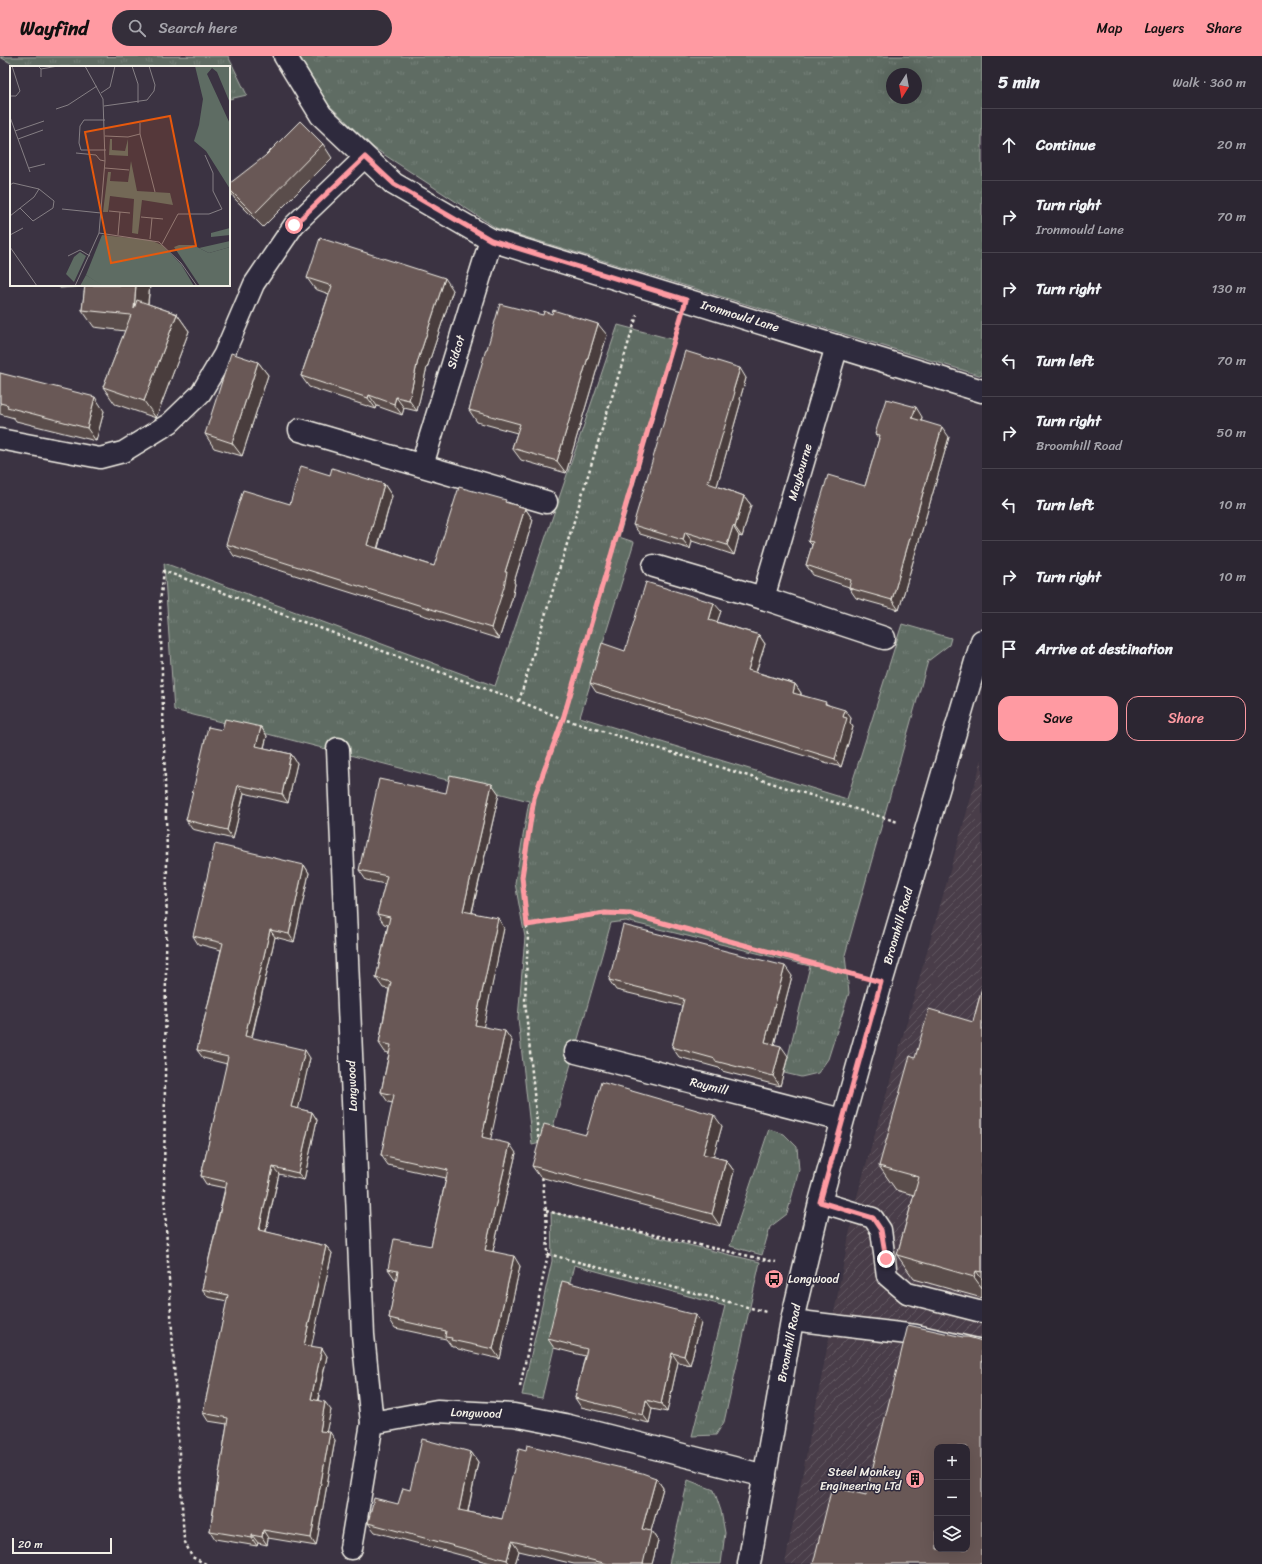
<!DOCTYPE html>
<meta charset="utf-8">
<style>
body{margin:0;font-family:Sriracha,sans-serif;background:#342e3a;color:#f1f3f6}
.controls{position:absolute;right:12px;bottom:12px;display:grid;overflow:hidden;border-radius:8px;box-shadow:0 4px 16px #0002}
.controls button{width:36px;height:36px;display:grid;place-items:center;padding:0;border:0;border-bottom:1px solid #48434d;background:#2c2632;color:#f1f3f6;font:20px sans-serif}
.compass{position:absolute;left:886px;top:12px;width:36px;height:36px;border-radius:50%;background:#2c2632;box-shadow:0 4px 16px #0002;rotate:191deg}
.scale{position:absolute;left:12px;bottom:10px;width:100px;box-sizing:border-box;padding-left:4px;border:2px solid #f4f1e8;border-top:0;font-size:11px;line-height:14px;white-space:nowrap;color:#f4f1e8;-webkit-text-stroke:3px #2f2a3d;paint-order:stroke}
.stop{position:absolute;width:12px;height:12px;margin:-9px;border:3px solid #ff9aa2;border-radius:50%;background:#fff}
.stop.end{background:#ff9aa2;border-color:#fff;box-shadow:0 1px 4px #0008}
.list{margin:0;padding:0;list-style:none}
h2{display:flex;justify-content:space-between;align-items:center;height:52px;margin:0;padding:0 16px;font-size:17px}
h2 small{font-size:13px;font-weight:400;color:#a6a5ac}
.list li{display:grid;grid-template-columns:26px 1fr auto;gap:12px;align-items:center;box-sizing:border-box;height:72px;padding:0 16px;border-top:1px solid #48434d}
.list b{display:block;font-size:15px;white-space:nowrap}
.list p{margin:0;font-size:13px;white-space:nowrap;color:#a6a5ac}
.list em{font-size:13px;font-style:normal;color:#a6a5ac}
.actions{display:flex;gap:8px;padding:12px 16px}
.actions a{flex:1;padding:9px 0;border:1px solid #ff9aa2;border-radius:12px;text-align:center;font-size:14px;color:#ff9aa2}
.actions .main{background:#ff9aa2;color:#111}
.icon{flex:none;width:22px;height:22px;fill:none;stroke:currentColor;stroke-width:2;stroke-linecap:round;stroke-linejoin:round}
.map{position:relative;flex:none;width:982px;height:1508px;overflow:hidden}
header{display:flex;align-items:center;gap:24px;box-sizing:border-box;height:56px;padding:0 20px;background:#ff9aa2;color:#111}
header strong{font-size:19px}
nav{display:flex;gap:22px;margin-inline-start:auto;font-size:14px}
.search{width:280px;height:36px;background:#342e3a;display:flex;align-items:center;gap:10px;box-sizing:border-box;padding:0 14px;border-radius:22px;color:#a6a5ac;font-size:15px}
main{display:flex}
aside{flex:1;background:#2c2632}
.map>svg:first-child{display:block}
.industrial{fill:url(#industrial-furrows);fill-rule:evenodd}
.grass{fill:url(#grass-tufts);stroke:#a9aea6;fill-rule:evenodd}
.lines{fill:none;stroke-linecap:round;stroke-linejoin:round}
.service-casing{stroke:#f4f1e8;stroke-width:23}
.minor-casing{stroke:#f4f1e8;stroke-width:25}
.path{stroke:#f4f1e8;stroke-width:2.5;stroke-dasharray:3 3;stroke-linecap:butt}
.service{stroke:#2f2a3d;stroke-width:20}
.minor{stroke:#2f2a3d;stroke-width:22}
.wall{fill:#5a4d4b;stroke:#f4f1e8}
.shaded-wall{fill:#4a3e3d;stroke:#f4f1e8}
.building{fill:#695957;stroke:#f4f1e8;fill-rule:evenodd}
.route{stroke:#ff9aa2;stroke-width:5}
.labels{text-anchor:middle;stroke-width:3;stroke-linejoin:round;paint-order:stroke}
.street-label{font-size:12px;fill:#f4f1e8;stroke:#2f2a3d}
.poi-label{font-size:12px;fill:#f4f1e8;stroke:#2f2a3d;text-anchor:start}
.inset-road{fill:none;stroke:#857f84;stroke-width:1}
.view{fill:#e8590c;fill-opacity:0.15;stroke:#e8590c;stroke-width:2}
.inset-edge{fill:none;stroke:#f4f1e8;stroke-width:2}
</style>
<header>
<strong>Wayfind</strong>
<div class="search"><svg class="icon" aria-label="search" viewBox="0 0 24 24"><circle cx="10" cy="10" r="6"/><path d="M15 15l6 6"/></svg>Search here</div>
<nav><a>Map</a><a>Layers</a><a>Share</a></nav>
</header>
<main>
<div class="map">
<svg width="982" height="1508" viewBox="0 0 982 1508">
<defs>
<pattern id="industrial-furrows" width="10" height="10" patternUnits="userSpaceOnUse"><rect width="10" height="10" fill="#493e48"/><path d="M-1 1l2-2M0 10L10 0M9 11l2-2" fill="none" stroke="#645a62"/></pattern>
<pattern id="grass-tufts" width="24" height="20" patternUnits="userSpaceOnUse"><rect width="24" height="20" fill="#5e6c63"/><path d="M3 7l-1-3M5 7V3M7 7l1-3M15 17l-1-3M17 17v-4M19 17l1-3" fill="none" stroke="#768179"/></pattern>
</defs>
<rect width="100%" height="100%" fill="#3b3342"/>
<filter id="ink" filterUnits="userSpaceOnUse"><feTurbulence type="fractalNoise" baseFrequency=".025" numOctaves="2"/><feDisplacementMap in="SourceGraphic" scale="8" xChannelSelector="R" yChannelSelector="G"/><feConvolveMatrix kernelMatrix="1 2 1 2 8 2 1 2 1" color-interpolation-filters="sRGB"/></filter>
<g filter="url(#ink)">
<!-- industrial -->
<path class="industrial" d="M982 703V1508H785L856 1144ZM937 1391H967V1493H937Z"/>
<!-- grass -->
<g class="grass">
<polygon points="228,0 247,39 229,43 229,11 18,11 0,1"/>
<path d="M299 0H982V320L496 172 374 92 328 48ZM892 18H916V42H892Z"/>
<polygon points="618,269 675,284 619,481 634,486 580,661 847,743 902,568 951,582 949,589 928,605 845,899 849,937 828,1003 818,1017 801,1021 784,1017 810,910 626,865 611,867 549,1085 532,1089 518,962 525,881 515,827 529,745 174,654 164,507 495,630"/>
<polygon points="769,1073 784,1078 797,1091 799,1114 787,1158 770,1171 762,1199 730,1190"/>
<polygon points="551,1156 760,1206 724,1366 716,1379 692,1380 725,1250 574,1209 542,1342 522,1339 552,1205"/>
<polygon points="688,1424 714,1434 721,1455 725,1477 721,1508 669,1508"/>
</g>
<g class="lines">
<defs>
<g id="service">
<polyline points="0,383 100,402 123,396 170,367 201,337 224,298 254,228 294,169 365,101"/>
<polyline points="820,1146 873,1162 881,1174 887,1220 907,1237 982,1256"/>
<polyline points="792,1264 916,1279 982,1294"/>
</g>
<g id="minor">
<polyline points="285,0 321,59 394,128 491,184 982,335"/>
<polyline points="300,374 546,446"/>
<polyline points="422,409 491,184"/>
<polyline points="654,510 763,542 884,582"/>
<polyline points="763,542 837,290"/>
<polyline points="338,693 363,1279 372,1367 351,1492"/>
<polyline points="576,996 842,1064"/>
<polyline points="372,1367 437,1355 514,1359 565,1369 765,1420"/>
<polyline points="749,1508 792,1264 820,1146 881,927 982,585"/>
</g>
</defs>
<!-- service casing -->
<use href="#service" class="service-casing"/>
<!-- minor casing -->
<use href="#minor" class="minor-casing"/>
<!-- path -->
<g class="path">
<polyline points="519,645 637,259"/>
<polyline points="527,869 605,857 630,858 853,919"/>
<polyline points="539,1088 525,945 528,880 522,821 534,742 563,663 678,271"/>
<polyline points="546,1155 776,1206"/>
<polyline points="548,1198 766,1256"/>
<polyline points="520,1331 548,1198 546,1155 542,1119"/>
<polyline points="206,1508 192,1501 184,1484 164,1136 167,797 160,546 164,515 519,645 563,663 898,766"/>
</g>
<!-- service -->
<use href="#service" class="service"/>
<!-- minor -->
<use href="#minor" class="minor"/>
</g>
<!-- wall -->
<g class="wall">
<polygon points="323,88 332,102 263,171 235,143 229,134 229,128"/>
<polygon points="307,222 453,234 426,315 417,355 404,352 402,359 377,350 376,353 309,331 301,320 329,238 315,233"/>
<polygon points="58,229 150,229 148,248 177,258 189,275 156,362 115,348 103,331 125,275 94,271 82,254 85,230 60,232"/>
<polygon points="607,279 566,417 521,404 512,392 517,377 477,366 469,354 487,293"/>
<polygon points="258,306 268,319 242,400 214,392 205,378"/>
<polygon points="0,317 104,355 96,385 16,365 14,362 0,358"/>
<polygon points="746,322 740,343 741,345 717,430 744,440 751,449 742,481 739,480 734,499 692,485 690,493 640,478 633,469"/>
<polygon points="922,361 921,365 949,381 899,554 856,542 849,532 849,531 813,519 806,509 812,489 808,485 865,430 879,383 875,378"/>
<polygon points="330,419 384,428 392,440 378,492 434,510 507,446 525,452 533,464 514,526 515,528 512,543 499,583 234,500 226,488 290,448"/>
<polygon points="721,555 717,566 759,579 765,588 756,616 795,628 801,637 801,639 827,648 851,662 850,667 853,671 841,711 596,636 590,627 625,595"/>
<polygon points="261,671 267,680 264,692 291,698 297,707 288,747 244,737 233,783 192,773 186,764 222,674"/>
<polygon points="446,737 499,738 472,857 504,872 483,971 512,985 490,1083 516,1097 493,1195 520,1210 500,1303 458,1293 456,1291 452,1291 446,1283 395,1272 389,1262 397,1223 395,1223 388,1213 431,1190 446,1122 388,1109 381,1099 393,1047 388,1046 381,1036 389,997 385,996 379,987 389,933 383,932 376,922 388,869 384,868 377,858 385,828 366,824 359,814"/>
<polygon points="304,809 309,817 294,886 275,881 252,982 310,1002 298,1053 312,1056 317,1064 304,1124 279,1118 266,1176 326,1190 332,1197 311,1290 327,1300 318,1345 331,1354 326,1376 335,1384 316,1490 268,1482 267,1489 258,1487 257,1490 215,1483 210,1475 227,1368 208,1365 203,1357 227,1245 208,1241 202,1233 225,1132 206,1128 201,1120 227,1008 203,1002 197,994 221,894 198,888 193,880"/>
<polygon points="792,920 774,989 788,1000 780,1030 722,1015 719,1012 679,1001 672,991 682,950 616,934 609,924"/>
<polygon points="982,932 982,1242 914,1223 897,1199 914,1139 896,1134 879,1110 973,966"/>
<polygon points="722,1070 713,1101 726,1104 734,1115 720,1170 540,1121 532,1110 586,1079"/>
<polygon points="701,1267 690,1309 678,1306 667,1356 652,1353 649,1367 581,1351 575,1342 585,1300 554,1292 548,1283"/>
<polygon points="471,1396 478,1406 468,1456 502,1463 656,1422 663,1432 651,1475 658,1485 652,1508 574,1508 519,1495 515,1508 494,1508 375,1476 368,1467 398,1448 410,1434"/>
</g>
<!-- shaded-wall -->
<g class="shaded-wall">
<polygon points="445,222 453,234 426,315 417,355 409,344 418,304"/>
<polygon points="136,229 150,229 145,270 134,253"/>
<polygon points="177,258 189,275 156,362 144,345"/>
<polygon points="598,268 607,279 566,417 557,405"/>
<polygon points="258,306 268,319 242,400 232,387"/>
<polygon points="740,312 746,322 740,343 741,345 715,437 708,427 733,335"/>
<polygon points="369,339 377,350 376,353 368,342"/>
<polygon points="95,341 104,355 96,385 87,372"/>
<polygon points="396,341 404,352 402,359 394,348"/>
<polygon points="916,351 922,361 919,372 912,362"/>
<polygon points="942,371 949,381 899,554 892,544"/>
<polygon points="384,428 392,440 375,500 367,489"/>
<polygon points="744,440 751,449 742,481 735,471"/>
<polygon points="525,452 533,464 514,526 515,528 512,543 499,583 491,572 505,516"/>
<polygon points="733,470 739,480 734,499 727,489"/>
<polygon points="685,476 692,485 690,493 683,484"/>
<polygon points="714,547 721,555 715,572 709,564"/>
<polygon points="759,579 765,588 754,622 748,614"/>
<polygon points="795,628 801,637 799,645 793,637"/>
<polygon points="845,654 851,662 850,667 853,671 841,711 835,703 843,661"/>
<polygon points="261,671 267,680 262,698 256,690"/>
<polygon points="291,698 297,707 288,747 282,738"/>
<polygon points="492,728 499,738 470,864 463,855"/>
<polygon points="238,729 244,737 233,783 227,774"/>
<polygon points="304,809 309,817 294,886 289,878"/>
<polygon points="498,862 504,872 482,978 475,969"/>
<polygon points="270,874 275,881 250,988 245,980"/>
<polygon points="785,910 792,920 772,996 765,986"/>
<polygon points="505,975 512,985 489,1091 482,1081"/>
<polygon points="781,990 788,1000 780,1030 773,1020"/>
<polygon points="305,994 310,1002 297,1059 291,1051"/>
<polygon points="312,1056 317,1064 304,1124 298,1117"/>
<polygon points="714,1059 722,1070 711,1109 703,1098"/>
<polygon points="510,1088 516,1097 491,1203 485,1194"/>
<polygon points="726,1104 734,1115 720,1170 712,1158"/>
<polygon points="273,1111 279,1118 264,1182 259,1174"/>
<polygon points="326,1190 332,1197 310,1297 304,1289"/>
<polygon points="514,1200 520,1210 500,1303 493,1293"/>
<polygon points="976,1215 982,1223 982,1232 974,1221"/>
<polygon points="695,1259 701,1267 690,1309 684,1300"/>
<polygon points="322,1292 327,1300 316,1351 311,1343"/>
<polygon points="672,1297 678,1306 667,1356 661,1348"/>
<polygon points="646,1344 652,1353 649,1367 643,1359"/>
<polygon points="325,1346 331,1354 325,1382 320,1375"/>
<polygon points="330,1376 335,1384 316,1490 311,1482"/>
<polygon points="471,1396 478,1406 466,1464 459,1454"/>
<polygon points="656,1422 663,1432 651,1475 658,1485 652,1508 643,1508 642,1473"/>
<polygon points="263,1474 268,1482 267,1489 262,1481"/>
<polygon points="252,1479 258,1487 257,1490 252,1482"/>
<polygon points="512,1485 519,1495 515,1508 510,1508 507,1504"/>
</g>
<!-- building -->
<g class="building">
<polygon points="300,65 323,88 254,158 229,133 229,128 265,100"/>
<polygon points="320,182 445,222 418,304 409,344 396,341 394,348 369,339 368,342 301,320 332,230 307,222"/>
<polygon points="85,229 136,229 134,253 137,244 177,258 144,345 103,331 131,259 82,254"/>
<polygon points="500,248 543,259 544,255 552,258 553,254 598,268 557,405 512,392 520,368 469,354 486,293 487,293"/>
<polygon points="685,295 740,312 733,335 735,336 708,427 744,440 735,471 733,470 727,489 685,476 683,484 633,469"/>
<polygon points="231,297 258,306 232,387 205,378"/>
<polygon points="0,317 95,341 87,372 7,351 8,349 0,347"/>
<polygon points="886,343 916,351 912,362 942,371 892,544 849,532 851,524 806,509 813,486 808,485 828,419 865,430 880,379 875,378"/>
<polygon points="301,410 330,419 332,412 384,428 367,489 434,510 459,431 506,444 505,446 525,452 505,516 507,516 504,531 491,572 226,488 243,434 290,448"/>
<polygon points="646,526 714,547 709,564 759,579 748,614 795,628 793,637 826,646 825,648 845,654 843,661 847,662 835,703 590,627 602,587 625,595"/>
<polygon points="225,663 261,671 256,690 291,698 282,738 238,729 227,774 186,764 208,671 222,674"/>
<polygon points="450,719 492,728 463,855 498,862 475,969 505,975 482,1081 510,1088 485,1194 514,1200 493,1293 451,1284 452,1282 445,1281 446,1275 389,1262 398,1215 388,1213 394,1183 431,1190 448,1114 381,1099 394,1039 381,1036 391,989 379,987 391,926 376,922 390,861 377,858 387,820 359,814 379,723 446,737"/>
<polygon points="215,788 304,809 289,878 270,874 245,980 305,994 291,1051 312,1056 298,1117 273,1111 259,1174 326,1190 304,1289 322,1292 311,1343 325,1346 320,1375 330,1376 311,1482 263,1474 262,1481 252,1479 252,1482 210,1475 228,1362 203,1357 228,1239 202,1233 227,1126 201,1120 228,1001 197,994 223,887 193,880"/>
<polygon points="623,869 785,910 765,986 781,990 773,1020 715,1005 715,1003 712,1002 672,991 684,943 609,924"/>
<polygon points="982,932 982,1216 976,1215 974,1221 897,1199 919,1121 879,1110 910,1000 915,1002 929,953 973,966"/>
<polygon points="601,1026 714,1059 703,1098 726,1104 712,1158 532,1110 544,1068 586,1079"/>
<polygon points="562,1225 695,1259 684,1300 672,1297 661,1348 646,1344 643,1359 575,1342 587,1293 548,1283"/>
<path d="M908 1269 963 1281H968L982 1285V1508H813L832 1431 866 1439ZM937 1391H967V1493H937Z"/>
<polygon points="422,1383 471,1396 459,1454 502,1463 519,1392 526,1394 527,1389 642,1417 656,1422 642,1473 651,1475 643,1508 608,1508 512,1485 507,1504 368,1467 374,1442 398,1448 403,1432 410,1434"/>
</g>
</g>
<g class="lines" filter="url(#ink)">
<!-- route -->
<polyline class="route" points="294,169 365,101 394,128 491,184 686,244 563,663 534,742 522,821 527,869 605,857 630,858 881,926 820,1146 873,1162 881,1174 886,1203"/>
</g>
<!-- icons -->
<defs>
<symbol id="bus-disc" viewBox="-11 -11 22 22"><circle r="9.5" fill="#ff9aa2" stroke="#2f2a3d"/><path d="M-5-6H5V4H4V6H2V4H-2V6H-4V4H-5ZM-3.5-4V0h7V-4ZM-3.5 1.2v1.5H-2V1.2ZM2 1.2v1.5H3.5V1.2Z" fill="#111"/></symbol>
<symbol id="building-disc" viewBox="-11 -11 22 22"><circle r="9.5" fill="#ff9aa2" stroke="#2f2a3d"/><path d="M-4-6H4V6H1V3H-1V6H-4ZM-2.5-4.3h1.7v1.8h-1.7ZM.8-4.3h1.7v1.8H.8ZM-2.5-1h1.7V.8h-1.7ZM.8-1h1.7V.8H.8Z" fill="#111"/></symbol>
</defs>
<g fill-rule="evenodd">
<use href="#bus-disc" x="763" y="1212" width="22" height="22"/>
<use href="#building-disc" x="904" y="1412" width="22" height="22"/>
</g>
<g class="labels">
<!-- street labels -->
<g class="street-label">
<text transform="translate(740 260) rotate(17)" y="4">Ironmould Lane</text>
<text transform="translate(456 296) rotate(-73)" y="4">Sidcot</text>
<text transform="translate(800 416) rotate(-74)" y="4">Maybourne</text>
<text transform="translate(898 870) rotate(-74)" y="4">Broomhill Road</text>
<text transform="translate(352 1030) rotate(-92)" y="4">Longwood</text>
<text transform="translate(709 1030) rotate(14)" y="4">Raymill</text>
<text transform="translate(789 1287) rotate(-79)" y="4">Broomhill Road</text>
<text transform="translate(476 1357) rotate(2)" y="4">Longwood</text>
</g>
<!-- poi labels -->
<g class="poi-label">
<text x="788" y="1227">Longwood</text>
<text x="901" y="1420" text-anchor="end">Steel Monkey<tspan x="901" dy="14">Engineering LTd</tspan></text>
</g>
</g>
<!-- overview -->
<g transform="translate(10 10)">
<rect width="220" height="220" fill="#3b3342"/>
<path d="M100 73H102V84L115 85 118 73V90L99 89ZM121 95 127 125 160 127 163 139 132 134 128 168 122 167 124 133 100 130 98 146H93L98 106H101L100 115 118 116ZM92 169 140 174 152 179 171 198 184 220H92L76 209ZM169 179H183L199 187 220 181V220H190L164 181ZM70 186 76 190 64 216 56 208 64 191Z" fill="#5e6c63"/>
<path d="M185 0H220V37L207 6 202 2 197 8 220 58V123L196 85 184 75 189 59 193 33ZM220 162V169L201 171V167ZM220 175V181L199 187 189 182Z" fill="#5e6c63"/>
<path d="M76 209 92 219V220H70Z" fill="#5e6c63"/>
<path class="inset-road" d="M28 0 31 3V11M122 0 128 18V37M31 3 48 0M91 27 100 21 105 0M0 30H6L10 25 2 0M94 40 137 34 144 25 145 19 139 0M46 43 58 39 87 20M0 51 20 106M95 54H74L70 60 69 77 71 84H96M130 57V68L145 126M5 65 34 55M95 70 118 71 130 68M8 73 33 64M66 87 86 89 90 94 95 95M19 102 35 98M95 102 119 104M0 119 3 117 29 123 24 131 0 150M10 142 23 155 43 142 44 135 29 123M52 143 91 147M99 145 120 147M131 151 153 153M89 167 149 176 171 197 187 220M0 169 13 162M108 169 110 146M140 173 142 152M152 178 168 148H199L212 143 203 125V107L195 89M0 181 27 220M58 190 70 184 80 190M65 220 89 167 95 95 93 33 75 0"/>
<path class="view" d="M160 50 186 180 101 197 75 66Z"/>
<rect width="220" height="220" class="inset-edge"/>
</g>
</svg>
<div class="controls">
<button>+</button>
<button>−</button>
<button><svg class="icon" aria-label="layers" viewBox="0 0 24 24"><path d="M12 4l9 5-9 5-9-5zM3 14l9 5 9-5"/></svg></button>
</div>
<svg class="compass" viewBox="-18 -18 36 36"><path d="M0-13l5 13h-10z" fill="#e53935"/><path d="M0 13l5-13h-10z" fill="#a6a5ac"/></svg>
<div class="scale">20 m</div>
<div class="stop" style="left:294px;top:169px"></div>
<div class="stop end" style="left:886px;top:1203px"></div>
</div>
<aside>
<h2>5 min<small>Walk · 360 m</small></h2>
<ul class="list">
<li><svg class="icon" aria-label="ahead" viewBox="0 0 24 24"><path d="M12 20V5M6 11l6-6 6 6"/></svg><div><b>Continue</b></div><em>20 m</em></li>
<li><svg class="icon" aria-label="right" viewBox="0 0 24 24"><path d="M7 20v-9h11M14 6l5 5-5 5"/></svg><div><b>Turn right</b><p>Ironmould Lane</p></div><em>70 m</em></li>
<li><svg class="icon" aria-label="right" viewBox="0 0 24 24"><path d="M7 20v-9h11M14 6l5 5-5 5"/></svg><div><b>Turn right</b></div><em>130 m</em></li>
<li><svg class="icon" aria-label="left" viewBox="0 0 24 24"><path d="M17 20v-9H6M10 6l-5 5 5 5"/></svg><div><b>Turn left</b></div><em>70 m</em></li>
<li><svg class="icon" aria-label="right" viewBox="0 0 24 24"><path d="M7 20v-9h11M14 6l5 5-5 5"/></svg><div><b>Turn right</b><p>Broomhill Road</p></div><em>50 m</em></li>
<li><svg class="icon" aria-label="left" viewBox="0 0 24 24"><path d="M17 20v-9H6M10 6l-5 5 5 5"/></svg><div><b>Turn left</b></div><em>10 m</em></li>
<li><svg class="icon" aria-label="right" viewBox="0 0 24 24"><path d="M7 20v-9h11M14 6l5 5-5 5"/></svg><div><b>Turn right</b></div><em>10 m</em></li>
<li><svg class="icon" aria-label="arrive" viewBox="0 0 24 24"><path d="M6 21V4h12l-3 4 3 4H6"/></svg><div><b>Arrive at destination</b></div></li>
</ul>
<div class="actions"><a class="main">Save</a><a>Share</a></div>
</aside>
</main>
